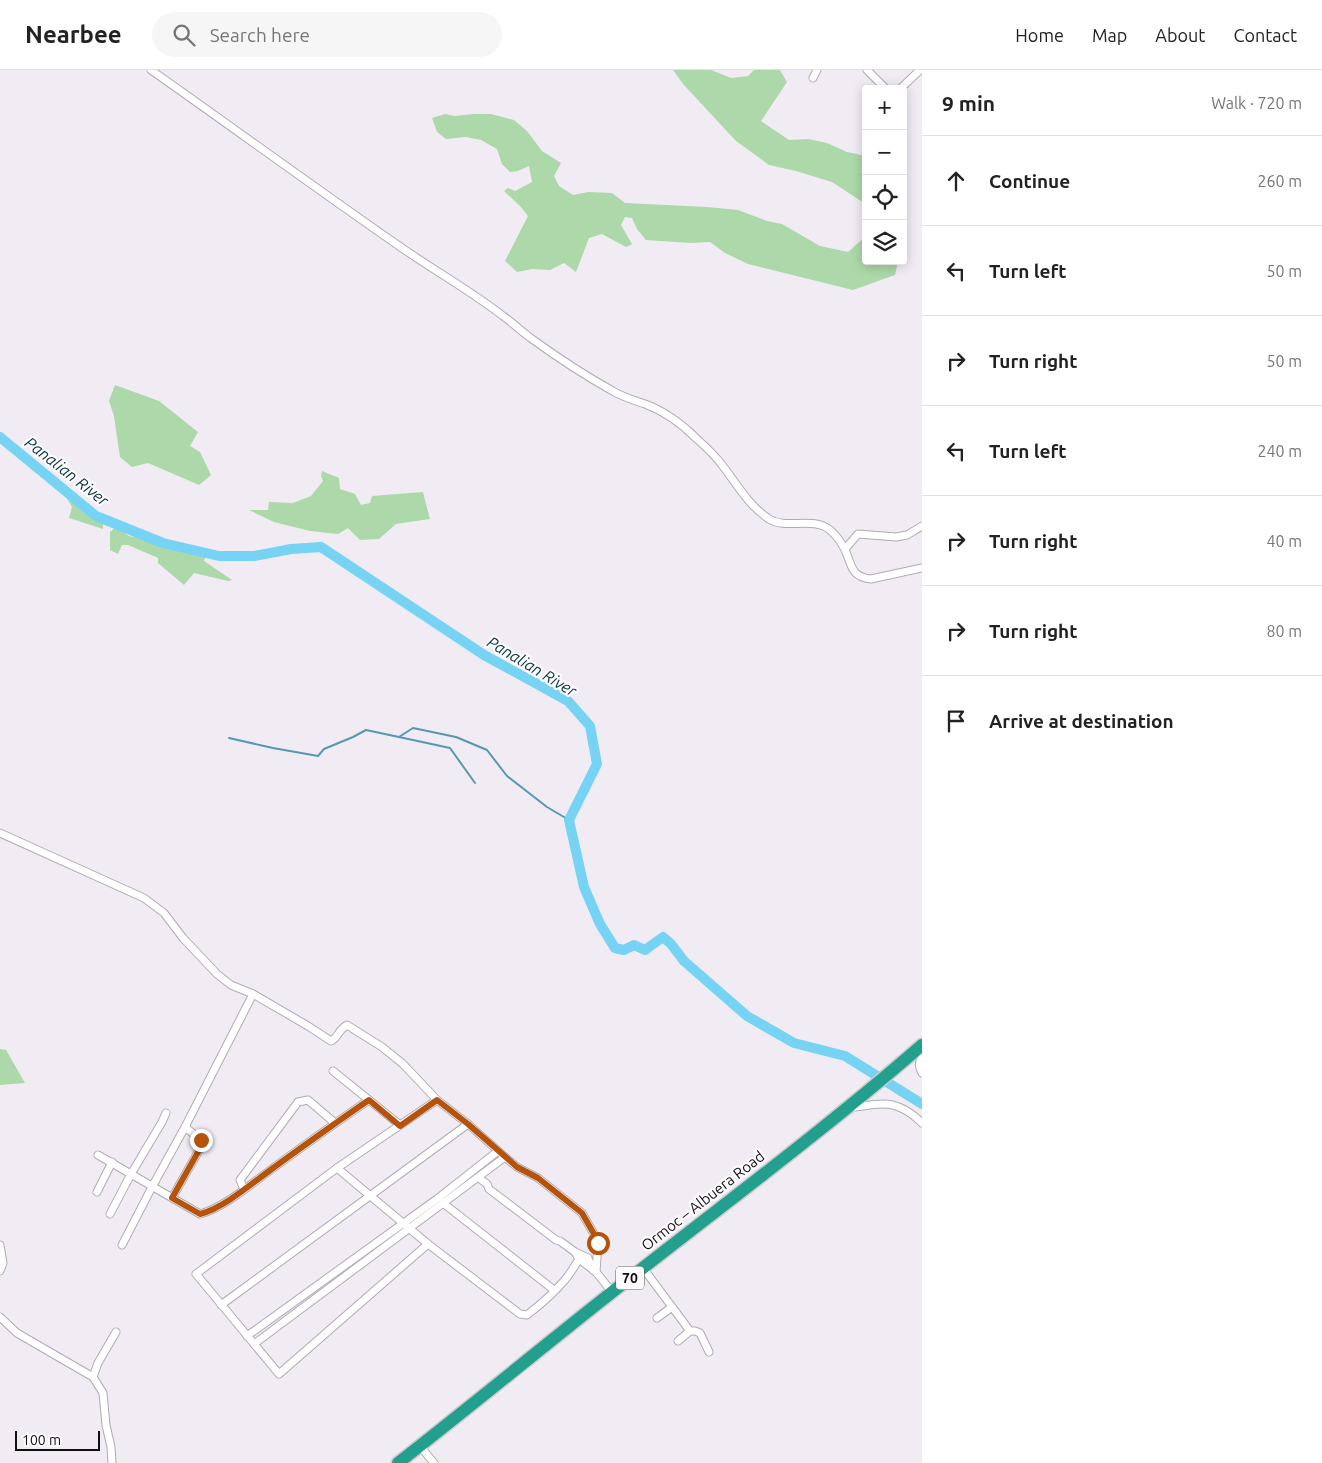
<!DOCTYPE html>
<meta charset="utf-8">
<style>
body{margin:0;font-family:Ubuntu,sans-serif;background:#f6f6f6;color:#222}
.controls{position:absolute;right:15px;top:15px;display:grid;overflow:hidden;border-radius:5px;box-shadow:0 2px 12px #0003}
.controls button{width:45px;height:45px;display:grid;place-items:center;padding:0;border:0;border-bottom:1px solid #e0e0e0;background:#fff;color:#222;font:25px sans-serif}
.scale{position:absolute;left:15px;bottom:12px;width:85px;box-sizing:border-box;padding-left:5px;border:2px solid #100f12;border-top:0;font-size:14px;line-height:18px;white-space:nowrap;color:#100f12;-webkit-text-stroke:4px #fdfbfe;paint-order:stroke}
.stop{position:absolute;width:15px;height:15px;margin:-11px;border:4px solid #b45309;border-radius:50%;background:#fff}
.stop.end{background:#b45309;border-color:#fff;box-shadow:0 1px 5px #0008}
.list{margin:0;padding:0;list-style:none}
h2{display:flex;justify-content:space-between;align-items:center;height:65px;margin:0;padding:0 20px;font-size:21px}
h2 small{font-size:16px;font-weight:400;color:#767676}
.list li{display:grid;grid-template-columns:32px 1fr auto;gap:15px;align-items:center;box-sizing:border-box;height:90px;padding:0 20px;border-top:1px solid #e0e0e0}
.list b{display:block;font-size:19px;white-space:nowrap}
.list em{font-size:16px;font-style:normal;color:#767676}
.icon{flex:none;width:28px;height:28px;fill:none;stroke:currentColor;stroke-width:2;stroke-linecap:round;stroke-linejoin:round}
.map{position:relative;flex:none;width:922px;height:1393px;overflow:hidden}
header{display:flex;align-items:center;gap:30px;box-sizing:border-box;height:70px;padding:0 25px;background:#fff;border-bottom:1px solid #e0e0e0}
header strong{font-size:24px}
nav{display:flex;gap:28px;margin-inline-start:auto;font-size:18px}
.search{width:350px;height:45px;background:#f6f6f6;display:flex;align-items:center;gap:12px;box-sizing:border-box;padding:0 18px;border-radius:28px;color:#767676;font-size:19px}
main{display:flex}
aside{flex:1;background:#fff}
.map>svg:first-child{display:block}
.green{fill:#acd8aa}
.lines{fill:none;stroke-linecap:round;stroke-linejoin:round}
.stream{stroke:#5798b0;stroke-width:2}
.river{stroke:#76d3f4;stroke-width:10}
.street-casing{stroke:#b0abb3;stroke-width:9}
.highway-casing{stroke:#cacacb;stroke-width:15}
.street{stroke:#fff;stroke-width:7}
.highway{stroke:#23a08d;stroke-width:12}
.route{stroke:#b45309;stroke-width:6}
.labels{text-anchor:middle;stroke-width:4.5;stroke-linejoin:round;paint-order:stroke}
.shield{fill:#fdfbfe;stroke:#575659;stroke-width:1}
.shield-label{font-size:14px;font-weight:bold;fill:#100f12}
.street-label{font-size:15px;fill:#100f12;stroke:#fdfbfe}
.water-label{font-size:16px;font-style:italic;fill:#063441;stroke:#fdfbfe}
</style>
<header>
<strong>Nearbee</strong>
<div class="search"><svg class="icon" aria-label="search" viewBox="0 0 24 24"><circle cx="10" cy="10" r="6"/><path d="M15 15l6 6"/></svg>Search here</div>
<nav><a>Home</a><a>Map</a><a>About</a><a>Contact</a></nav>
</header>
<main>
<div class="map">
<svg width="922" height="1393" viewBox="0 0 922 1393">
<rect width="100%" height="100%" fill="#f1ecf4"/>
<!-- green -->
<g class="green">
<polygon points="673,0 711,0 731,8 748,6 754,0 780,0 787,12 761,51 789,70 808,69 827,73 847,82 866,86 866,151 864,133 832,112 796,101 769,95 736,71 683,14"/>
<polygon points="445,44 455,46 474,44 491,44 514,50 527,61 542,81 561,93 554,106 559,116 573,125 588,122 612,123 625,133 707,137 738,140 767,151 782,154 820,176 848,182 866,166 866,191 898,191 895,205 853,220 748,194 725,183 710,172 691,173 646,170 637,159 632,148 625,147 621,155 632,174 626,177 602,164 589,168 576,202 564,193 550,200 532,199 517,202 505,191 528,146 520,136 504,121 508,118 515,121 532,112 529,96 518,101 510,102 502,94 497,79 481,70 466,67 446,69 437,62 432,48"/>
<polygon points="115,315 159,331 198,362 190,376 200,382 211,405 199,415 148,393 132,397 120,387 114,346 109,331"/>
<polygon points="322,401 339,408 340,419 355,424 361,435 370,433 372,426 423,422 430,449 396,454 379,469 360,470 348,458 338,464 310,461 274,452 249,440 268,440 269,432 293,433 311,426 323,411 321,406"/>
<polygon points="64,420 83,437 94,439 103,452 103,459 69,448 72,437 63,422"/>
<polygon points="116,457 129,466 164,473 192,481 207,480 204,491 232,510 228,511 194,503 184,515 158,493 158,488 128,475 122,475 118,484 110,480 110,462"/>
<polygon points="0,979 6,980 25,1013 0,1015"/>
</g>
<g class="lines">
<!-- stream -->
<g class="stream">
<polyline points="399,667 450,678 475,713"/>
<polyline points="229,668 273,678 318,686 324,679 353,667 366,660 399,667 413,658 456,667 487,680 507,706 547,737 569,750"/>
</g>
<!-- river -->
<polyline class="river" points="0,367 96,446 163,473 219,486 254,486 291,479 321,477 484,585 568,631 590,656 597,694 569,750 584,817 600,854 615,878 624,880 634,875 645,880 663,867 671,874 684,891 747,946 794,973 845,986 922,1034"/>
<defs>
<g id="street">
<path d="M151 0C235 59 318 120 402 178 435 201 471 221 503 246 513 253 522 262 532 269 557 287 584 305 611 320 622 327 633 330 645 334 664 341 682 354 697 369 706 377 715 385 722 395 737 414 748 435 769 449 787 460 813 446 830 460 837 466 842 473 846 482 852 497 852 507 871 509L922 498"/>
<polyline points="867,0 886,19"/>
<polyline points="813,8 817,0"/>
<polyline points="900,19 920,0"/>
<polyline points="845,479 858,464 896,467 907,465 922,456"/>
<path d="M0 763 144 828 164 843 183 868 217 904 231 915 253 924 308 956 331 971C338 968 338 960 347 955L382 977 403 994 437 1030 468 1054 505 1087 517 1097 538 1108 582 1143 594 1164 598 1173 596 1202"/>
<path d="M922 988C918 993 919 997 922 1003"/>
<polyline points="333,1001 369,1030"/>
<path d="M850 1037C861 1037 872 1034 883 1034 898 1034 912 1043 922 1053"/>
<path d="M98 1085 200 1144C223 1138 250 1115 269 1101 302 1077 335 1053 369 1030L400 1055"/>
<path d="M337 1098 428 1174 520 1244 527 1245C540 1235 552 1225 563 1212 569 1206 574 1197 579 1189L575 1182"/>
<polyline points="479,1108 487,1114 489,1119 556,1170 560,1171 575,1182 588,1188 593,1200"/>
<polyline points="244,1119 240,1110 298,1032 308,1030 335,1053"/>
<polyline points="97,1122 112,1092"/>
<polyline points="172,1128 202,1075 201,1070 185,1057"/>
<polyline points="443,1133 554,1220"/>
<polyline points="110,1144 131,1104 162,1052 166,1043"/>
<polyline points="428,1174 279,1304 196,1204 337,1098 437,1030"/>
<polyline points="0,1175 3,1193 0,1201"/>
<polyline points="122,1175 152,1117 185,1057 253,924"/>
<polyline points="579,1189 596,1202 612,1222"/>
<polyline points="643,1198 690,1261 695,1261 700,1263 709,1282"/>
<polyline points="221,1235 468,1054"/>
<polyline points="0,1247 17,1263 93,1307 103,1323 106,1355 111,1377 112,1393"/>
<polyline points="657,1248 672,1237"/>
<polyline points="247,1266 437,1129 498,1081"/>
<polyline points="678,1271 690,1261"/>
<polyline points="254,1274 505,1087"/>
<polyline points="93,1307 98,1293 116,1262"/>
<polyline points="420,1376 434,1393"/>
</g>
<path id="highway" d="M398 1393C470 1337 540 1279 611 1223 715 1141 822 1062 922 975"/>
</defs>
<!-- street casing -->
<use href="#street" class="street-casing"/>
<!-- highway casing -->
<use href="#highway" class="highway-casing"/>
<!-- street -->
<use href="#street" class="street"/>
<!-- highway -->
<use href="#highway" class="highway"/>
</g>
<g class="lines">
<!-- route -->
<path class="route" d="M201 1070 202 1075 172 1128 200 1144C223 1138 250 1115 269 1101 302 1077 335 1053 369 1030L400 1056 437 1030 468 1054 517 1097 538 1108 582 1143 594 1164 598 1173"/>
</g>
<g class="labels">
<!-- shield labels -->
<rect class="shield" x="616" y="1196.5" width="28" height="23" rx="4"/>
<g class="shield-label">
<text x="630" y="1213">70</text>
</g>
<!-- street labels -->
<g class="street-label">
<text transform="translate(703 1131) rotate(-38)" y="5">Ormoc – Albuera Road</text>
</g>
<!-- water labels -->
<g class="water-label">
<text transform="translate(67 401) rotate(38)" y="6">Panalian River</text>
<text transform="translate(532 596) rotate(31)" y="6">Panalian River</text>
</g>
</g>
</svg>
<div class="controls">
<button>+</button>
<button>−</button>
<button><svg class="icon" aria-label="locate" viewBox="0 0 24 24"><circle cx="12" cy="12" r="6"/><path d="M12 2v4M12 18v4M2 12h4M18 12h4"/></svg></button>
<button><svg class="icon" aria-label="layers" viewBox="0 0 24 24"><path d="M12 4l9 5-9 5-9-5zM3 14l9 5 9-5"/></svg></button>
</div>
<div class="scale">100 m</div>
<div class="stop" style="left:598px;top:1173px"></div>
<div class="stop end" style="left:201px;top:1070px"></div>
</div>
<aside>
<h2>9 min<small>Walk · 720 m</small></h2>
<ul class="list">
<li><svg class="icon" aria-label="ahead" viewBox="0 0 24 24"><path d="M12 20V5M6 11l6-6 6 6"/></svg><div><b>Continue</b></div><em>260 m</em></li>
<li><svg class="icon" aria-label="left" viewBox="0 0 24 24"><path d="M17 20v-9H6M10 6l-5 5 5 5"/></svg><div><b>Turn left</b></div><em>50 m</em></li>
<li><svg class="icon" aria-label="right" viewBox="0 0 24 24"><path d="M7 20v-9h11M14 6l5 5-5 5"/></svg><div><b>Turn right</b></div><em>50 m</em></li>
<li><svg class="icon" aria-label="left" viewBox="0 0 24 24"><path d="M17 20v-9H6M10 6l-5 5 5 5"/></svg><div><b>Turn left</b></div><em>240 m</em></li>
<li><svg class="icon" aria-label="right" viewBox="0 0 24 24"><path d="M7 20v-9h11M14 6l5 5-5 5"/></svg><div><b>Turn right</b></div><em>40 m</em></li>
<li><svg class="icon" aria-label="right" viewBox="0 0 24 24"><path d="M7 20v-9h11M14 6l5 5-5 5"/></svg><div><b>Turn right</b></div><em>80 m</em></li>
<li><svg class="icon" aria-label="arrive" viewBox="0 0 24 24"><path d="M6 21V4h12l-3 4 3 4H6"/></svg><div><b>Arrive at destination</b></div></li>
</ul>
</aside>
</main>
